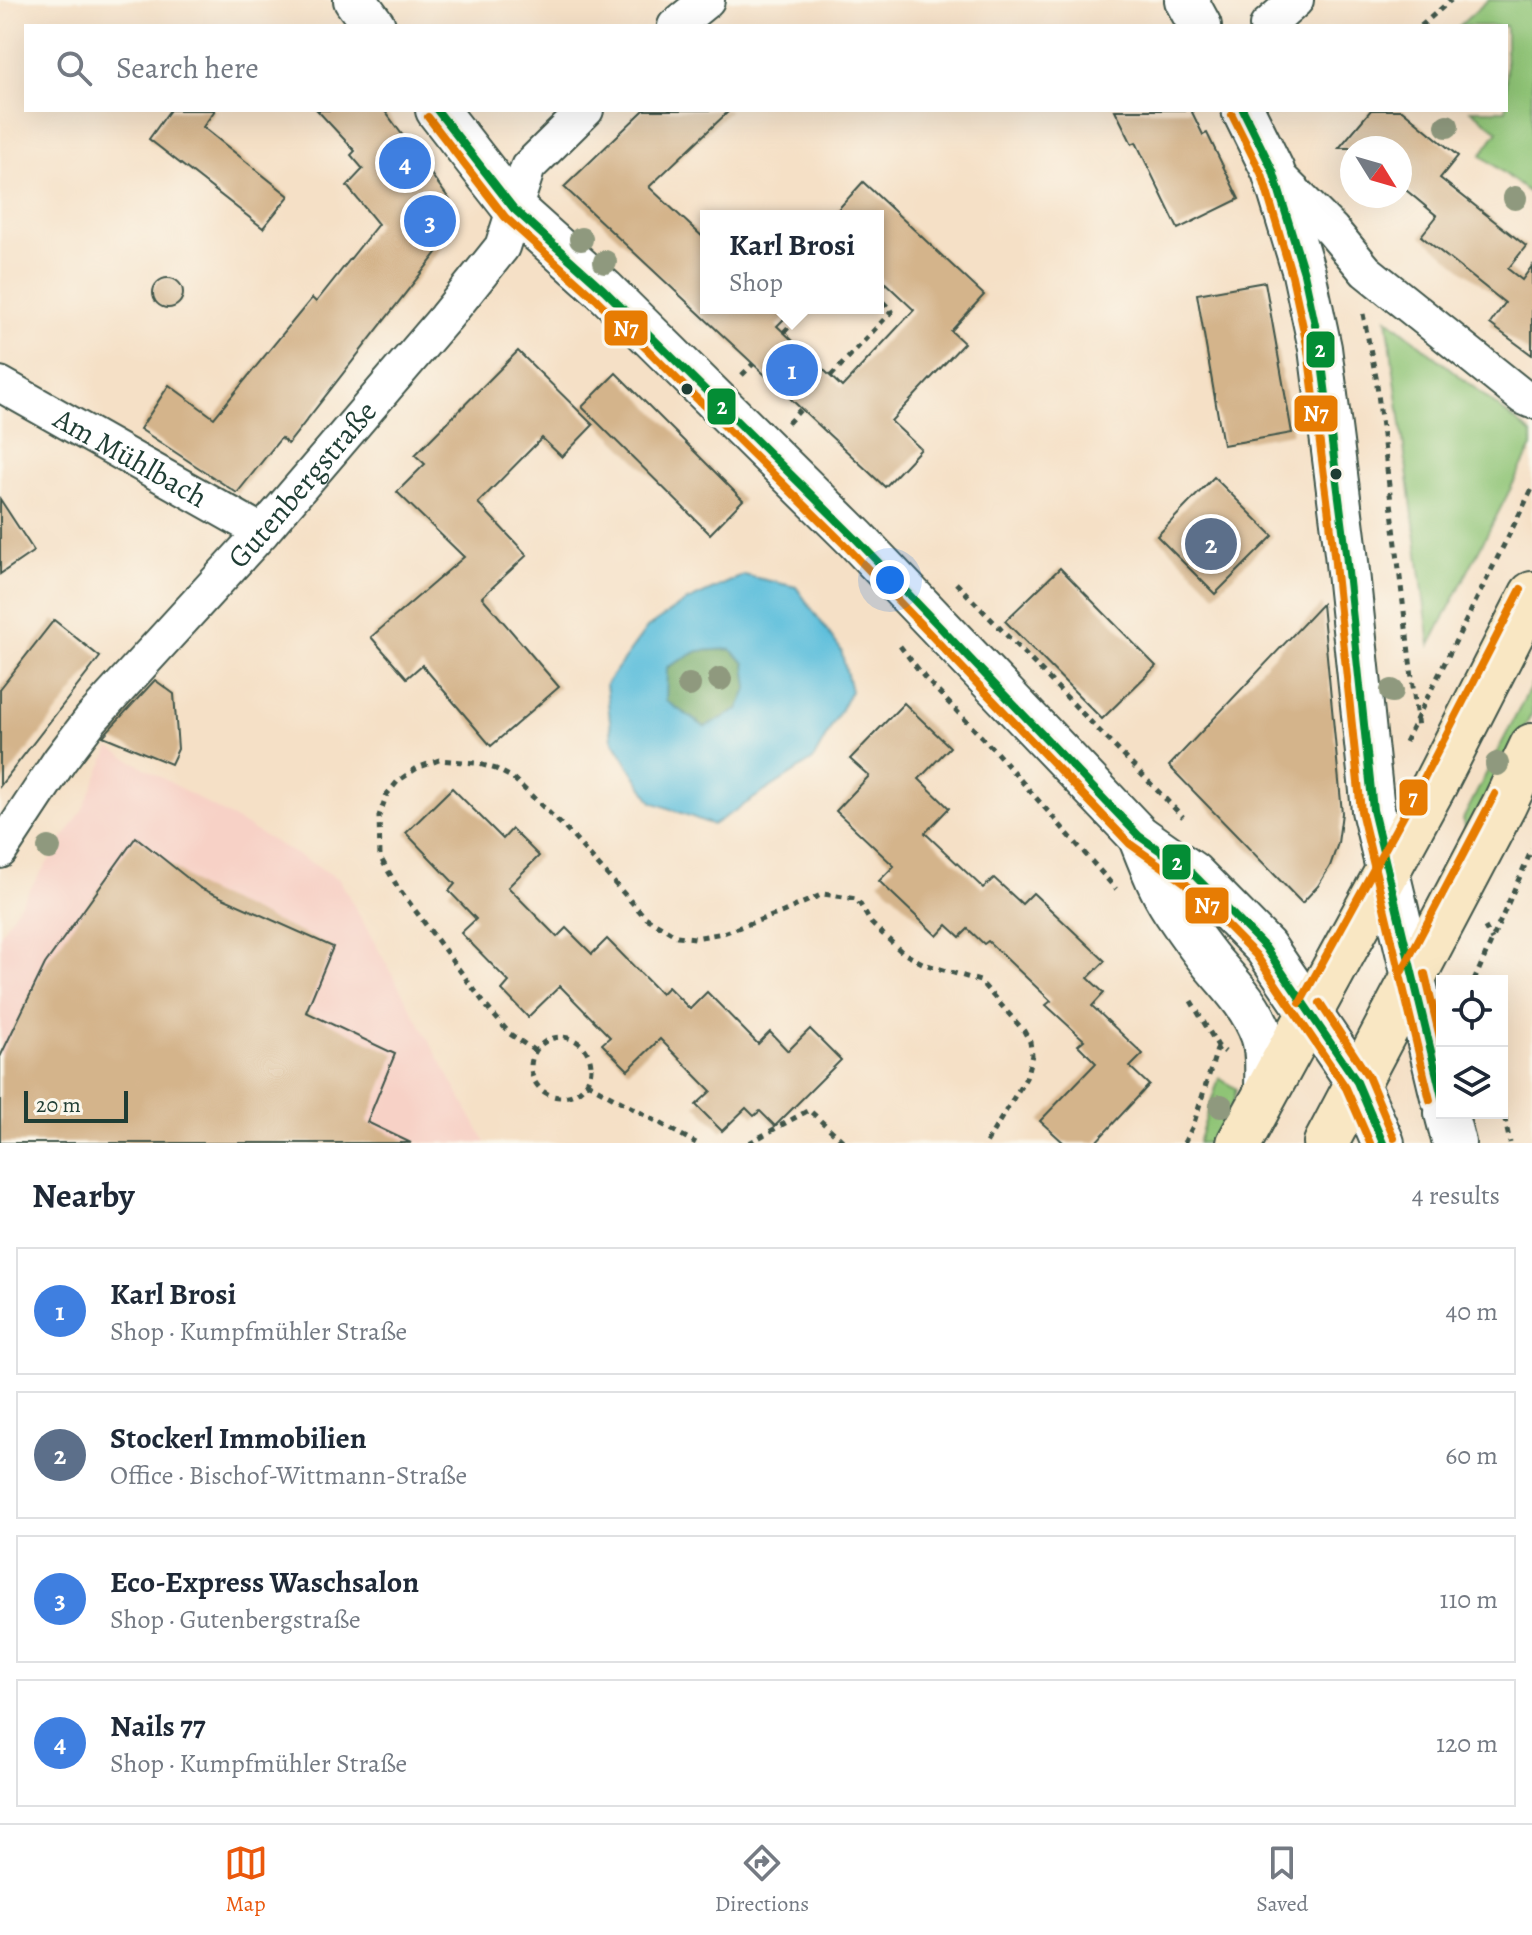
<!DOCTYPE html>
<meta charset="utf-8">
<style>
body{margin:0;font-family:Alegreya,serif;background:#f2f2f3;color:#1f2937}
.controls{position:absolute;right:24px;bottom:24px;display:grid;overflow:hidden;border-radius:0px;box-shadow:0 8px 32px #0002}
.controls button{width:72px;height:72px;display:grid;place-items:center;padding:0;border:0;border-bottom:2px solid #e0e1e3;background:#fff;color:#1f2937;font:40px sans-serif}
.compass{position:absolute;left:1340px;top:136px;width:72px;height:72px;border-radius:50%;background:#fff;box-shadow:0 8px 32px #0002;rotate:127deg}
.scale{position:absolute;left:24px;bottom:20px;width:104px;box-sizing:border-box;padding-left:8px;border:4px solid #1f3d34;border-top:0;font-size:22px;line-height:28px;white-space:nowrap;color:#1f3d34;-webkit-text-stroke:6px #fbf7ec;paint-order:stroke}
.you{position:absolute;left:890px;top:580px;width:28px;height:28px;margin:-20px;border:6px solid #fff;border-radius:50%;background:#1a73e8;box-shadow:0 0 0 12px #1a73e833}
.badge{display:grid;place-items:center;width:52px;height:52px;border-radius:50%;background:#ea580c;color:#fff;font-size:26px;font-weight:700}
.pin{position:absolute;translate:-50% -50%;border:4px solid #fff;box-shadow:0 2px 8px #0006}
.popup{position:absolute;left:700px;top:210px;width:184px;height:104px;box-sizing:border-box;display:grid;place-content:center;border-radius:0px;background:#fff;filter:drop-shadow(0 2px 6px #0005);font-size:26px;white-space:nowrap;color:#747a83}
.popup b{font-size:30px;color:#1f2937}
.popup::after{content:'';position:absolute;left:50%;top:100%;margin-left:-16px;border:16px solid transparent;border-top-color:#fff}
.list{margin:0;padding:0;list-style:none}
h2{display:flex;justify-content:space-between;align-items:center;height:104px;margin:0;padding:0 32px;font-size:34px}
h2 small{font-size:26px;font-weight:400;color:#747a83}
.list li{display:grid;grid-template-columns:52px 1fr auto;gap:24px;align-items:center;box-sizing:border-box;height:128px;margin:0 16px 16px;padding:0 16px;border:2px solid #e0e1e3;border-radius:0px}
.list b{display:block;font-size:30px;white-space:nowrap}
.list p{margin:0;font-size:26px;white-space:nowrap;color:#747a83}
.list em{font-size:26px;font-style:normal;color:#747a83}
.icon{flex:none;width:44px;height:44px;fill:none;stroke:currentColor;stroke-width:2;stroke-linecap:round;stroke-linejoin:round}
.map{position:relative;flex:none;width:1532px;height:1143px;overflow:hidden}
.search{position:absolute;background:#fff;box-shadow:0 8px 32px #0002;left:24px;right:24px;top:24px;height:88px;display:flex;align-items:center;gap:20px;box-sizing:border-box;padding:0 28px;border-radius:0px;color:#747a83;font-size:30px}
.sheet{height:680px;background:#fff}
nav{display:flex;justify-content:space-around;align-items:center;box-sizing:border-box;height:112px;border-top:2px solid #e0e1e3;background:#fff;font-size:22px;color:#747a83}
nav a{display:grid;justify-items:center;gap:4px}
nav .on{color:#ea580c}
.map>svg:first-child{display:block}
.built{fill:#f7d1c6}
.green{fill:#8fc476;stroke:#578055;stroke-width:2}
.forest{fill:#73aa67;stroke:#49744e;stroke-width:2}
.water{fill:#5ebfdc;stroke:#3e7e88;stroke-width:2;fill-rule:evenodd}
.building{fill:#d4b48b}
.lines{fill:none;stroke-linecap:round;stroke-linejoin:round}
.minor-casing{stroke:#3f554a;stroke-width:38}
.tertiary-casing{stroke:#3f554a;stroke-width:46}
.secondary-casing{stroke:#3f554a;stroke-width:48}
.path{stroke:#3f554a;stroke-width:5;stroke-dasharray:6 6;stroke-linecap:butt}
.minor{stroke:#fff;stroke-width:34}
.tertiary{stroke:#fff;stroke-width:42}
.secondary{stroke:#f9e7c3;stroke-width:44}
.bus-1-casing{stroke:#fbf7ec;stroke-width:14}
.bus-2-casing{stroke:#fbf7ec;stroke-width:14}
.bus-3-casing{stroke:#fbf7ec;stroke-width:14}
.bus-1{stroke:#048d35;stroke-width:8}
.bus-2{stroke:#e77c03;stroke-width:8}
.bus-3{stroke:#e77c03;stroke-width:8}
.tree{fill:#8f997e}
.bus-dot{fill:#1f3d34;stroke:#fbf7ec;stroke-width:3}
.labels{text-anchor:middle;stroke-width:6;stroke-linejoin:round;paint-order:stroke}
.street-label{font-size:30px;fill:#1f3d34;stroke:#fbf7ec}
.line-badge{stroke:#fbf7ec;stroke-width:3}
.badge-label{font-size:22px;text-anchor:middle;font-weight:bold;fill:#fff}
</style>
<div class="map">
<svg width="1532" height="1143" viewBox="0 0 1532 1143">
<rect width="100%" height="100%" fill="#fbf7ec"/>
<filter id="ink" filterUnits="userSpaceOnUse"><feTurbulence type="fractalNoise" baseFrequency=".0125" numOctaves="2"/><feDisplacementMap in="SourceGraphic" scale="16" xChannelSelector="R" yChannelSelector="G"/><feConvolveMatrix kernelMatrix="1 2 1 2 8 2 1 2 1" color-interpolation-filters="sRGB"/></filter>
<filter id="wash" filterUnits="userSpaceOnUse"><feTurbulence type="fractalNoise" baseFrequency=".006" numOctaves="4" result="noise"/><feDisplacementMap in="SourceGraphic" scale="32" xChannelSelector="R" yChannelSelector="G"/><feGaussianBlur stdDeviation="1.8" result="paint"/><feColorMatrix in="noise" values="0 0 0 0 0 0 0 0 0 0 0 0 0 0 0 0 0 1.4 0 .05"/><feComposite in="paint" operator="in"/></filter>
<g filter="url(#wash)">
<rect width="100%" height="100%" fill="#f5e0c6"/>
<!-- built -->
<polygon class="built" points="110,748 339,879 486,1143 0,1143 0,934 83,809"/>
<!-- green -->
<g class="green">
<polygon points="1488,0 1532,0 1532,195 1481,155 1498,131 1471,110 1506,110 1506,26 1459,26"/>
<polygon points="1387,318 1532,434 1532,447 1430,645"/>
<polygon points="1532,684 1532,713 1469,841 1463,819"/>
<polygon points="1219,1078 1236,1089 1229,1125 1220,1143 1198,1143"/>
</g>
<!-- forest -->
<polygon class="forest" points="730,649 745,663 749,688 738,710 705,727 666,701 666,668 698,651"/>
<!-- water -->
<path class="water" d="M744 575 796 587 841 650 851 691 813 760 713 825 652 802 612 739 606 684 647 628 683 603ZM730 649 745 663 748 688 738 710 705 727 666 701 667 667 698 651Z"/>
<g id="blocks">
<!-- building -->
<g class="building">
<polygon points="170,110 215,110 203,127 289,196 263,228 149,139"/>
<polygon points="317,110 384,110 455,207 454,231 288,444 281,438 237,493 140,429 169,385 214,418 312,298 316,302 378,224 347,186 363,169 351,155 355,151"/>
<polygon points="644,110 730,110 649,187 706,240 706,308 795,308 777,326 842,387 914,310 878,276 878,216 832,216 863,182 984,295 951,331 964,343 891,421 921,449 885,487 564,187"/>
<polygon points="1115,110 1191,110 1203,135 1207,133 1239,199 1178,229 1136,142 1132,144"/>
<polygon points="1371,110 1402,110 1458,156 1440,178 1526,246 1508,269 1522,280 1532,266 1532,355 1490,324 1505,303 1421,236 1437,216 1400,185 1400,148 1339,148"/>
<circle cx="168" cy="293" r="15"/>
<polygon points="1265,282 1292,433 1223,445 1197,294"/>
<polygon points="518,351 593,425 562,457 542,438 478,503 527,555 482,597 559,687 491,746 422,665 407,678 371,637 464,557 397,492 425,464 415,455"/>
<polygon points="616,373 743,500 710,534 582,407"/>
<polygon points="1214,477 1273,536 1215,594 1157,536"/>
<polygon points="0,499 34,551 0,574"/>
<polygon points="1060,568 1156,666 1102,719 1005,621"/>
<polygon points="1322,604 1342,813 1338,843 1330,866 1318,886 1302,903 1169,766"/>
<polygon points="54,620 100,657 0,786 0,689"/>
<polygon points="155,680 174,694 178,749 171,764 103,736"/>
<polygon points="904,703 950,747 919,779 949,808 925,833 983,888 994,878 1022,904 1033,893 1105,961 1088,978 1104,993 1092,1006 1143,1054 1130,1067 1149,1085 1095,1143 1064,1143 1040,1121 1096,1063 1078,1045 1084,1040 1046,1005 1051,1001 988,941 984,944 968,929 960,937 947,925 937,936 879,881 894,866 836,811 869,776 850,759"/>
<polygon points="452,788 503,839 512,829 539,856 508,887 557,937 566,928 592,954 607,939 661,994 668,987 690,1009 707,992 758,1044 770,1032 788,1051 810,1029 841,1060 775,1126 760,1111 754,1116 746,1108 722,1131 696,1105 711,1091 660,1039 628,1070 602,1044 610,1037 560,986 528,1017 502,990 509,982 461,933 476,919 449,891 455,884 406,833"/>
<polygon points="136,837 200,888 333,947 306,1012 395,1054 367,1122 411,1143 0,1143 0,1057 45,964"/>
</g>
</g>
</g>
<g filter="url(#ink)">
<use href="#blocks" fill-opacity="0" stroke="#3f554a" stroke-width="2"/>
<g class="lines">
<defs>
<g id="minor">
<polyline points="675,26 707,0"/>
<polyline points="1267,26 1296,0"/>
<polyline points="1273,171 1332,230 1366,271 1523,397 1532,401"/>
<path id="s1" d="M0 384 262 532"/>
<path id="s2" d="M0 851 60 760 92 718 262 532 445 318 502 247 528 167 586 110"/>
</g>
<g id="tertiary">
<polyline points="355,0 374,26"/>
<polyline points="1186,0 1200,26"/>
<polyline points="437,110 514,209 604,290 856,539 1139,836 1192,873 1265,947 1357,1082 1383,1143"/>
<polyline points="1243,110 1273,171 1304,273 1320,348 1346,553 1373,810 1442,1097"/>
<path d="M1139 836C1149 861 1158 886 1173 909 1185 927 1199 947 1213 964 1232 986 1252 1007 1262 1035 1268 1053 1266 1072 1266 1091"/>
<polyline points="1446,1113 1454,1143"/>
</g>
<g id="secondary">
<polyline points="1239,1143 1435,784 1532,594"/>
<polyline points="1326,1143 1504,805 1532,746"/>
</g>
</defs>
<!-- minor casing -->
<use href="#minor" class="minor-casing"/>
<!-- tertiary casing -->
<use href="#tertiary" class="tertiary-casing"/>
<!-- secondary casing -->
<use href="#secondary" class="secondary-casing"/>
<!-- path -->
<g class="path">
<polyline points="1421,26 1451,0"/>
<polyline points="1363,314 1376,377 1418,728"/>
<polyline points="784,332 807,308"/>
<polyline points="742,375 753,364"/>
<polyline points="831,376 892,311 878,297"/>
<polyline points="788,423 801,409"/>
<polyline points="956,583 1183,817"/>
<polyline points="900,646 925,678 995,751 1116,889"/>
<polyline points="1405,742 1532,489"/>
<polyline points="1485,927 1492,940"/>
<polyline points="1474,981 1532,849"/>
<polyline points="1191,1001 1218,1046 1225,1052"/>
<circle cx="561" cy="1067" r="30"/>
<polyline points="535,1051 510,1034 487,1007 397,886 380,857 379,816 387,794 398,781 417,768 439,760 476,763 496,769 513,778 564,827 645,917 677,936 695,938 723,933 783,912 823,894 857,899 871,923 903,953 924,964 980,981 1024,1031 1030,1042 1032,1055 1026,1078 986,1143"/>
<polyline points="587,1083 696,1143"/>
<polyline points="1502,1106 1510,1143"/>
<polyline points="749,1143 809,1110 845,1143"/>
<polyline points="1184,1143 1193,1126 1219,1043"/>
</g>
<!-- minor -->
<use href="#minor" class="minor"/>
<!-- tertiary -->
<use href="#tertiary" class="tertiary"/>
<!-- secondary -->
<use href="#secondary" class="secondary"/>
<defs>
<g id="bus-1">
<polyline points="437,110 514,209 604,290 856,539 1139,836 1192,873 1265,947 1357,1082 1383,1143"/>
<polyline points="1243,110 1273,171 1304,273 1320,348 1346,553 1373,810 1442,1097"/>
</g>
<g id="bus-2">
<polyline points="1232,115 1262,175 1292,276 1308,350 1334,554 1361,811 1430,1100"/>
<polyline points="428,117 505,217 596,299 847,547 1130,844 1184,882 1256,955 1346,1088 1370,1143"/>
</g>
<g id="bus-3">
<polyline points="1402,971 1495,794"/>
<polyline points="1425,974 1442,1046"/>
<polyline points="1300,1003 1424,778 1521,589"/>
<polyline points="1320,1003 1368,1076 1394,1138"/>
</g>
</defs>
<!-- bus-1 casing -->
<use href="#bus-1" class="bus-1-casing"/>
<!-- bus-2 casing -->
<use href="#bus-2" class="bus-2-casing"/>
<!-- bus-3 casing -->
<use href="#bus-3" class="bus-3-casing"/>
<!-- bus-1 -->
<use href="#bus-1" class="bus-1"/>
<!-- bus-2 -->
<use href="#bus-2" class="bus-2"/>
<!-- bus-3 -->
<use href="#bus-3" class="bus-3"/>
</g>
<!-- trees -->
<g class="tree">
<circle cx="1447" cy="126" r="12"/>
<circle cx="1515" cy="198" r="12"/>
<circle cx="581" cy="239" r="12"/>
<circle cx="605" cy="262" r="12"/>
<circle cx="720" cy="679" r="12"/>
<circle cx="689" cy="685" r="12"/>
<circle cx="1392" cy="691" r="12"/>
<circle cx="1497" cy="764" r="12"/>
<circle cx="49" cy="848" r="12"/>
<circle cx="1221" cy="1106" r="12"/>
</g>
</g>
<!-- markers -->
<g class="bus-dot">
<circle cx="687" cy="389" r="7"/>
<circle cx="1336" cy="474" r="7"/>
</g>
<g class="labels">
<!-- street labels -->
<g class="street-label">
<text dy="10" stroke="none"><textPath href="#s1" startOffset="150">Am Mühlbach</textPath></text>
<text dy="10" stroke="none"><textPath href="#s2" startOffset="476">Gutenbergstraße</textPath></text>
</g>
</g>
<g class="line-badge">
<rect x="603" y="309" width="46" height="38" rx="8" fill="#e77c03"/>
<rect x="1305" y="330" width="31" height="39" rx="8" fill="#048d35"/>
<rect x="706" y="387" width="31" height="39" rx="8" fill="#048d35"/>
<rect x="1293" y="394" width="46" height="39" rx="8" fill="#e77c03"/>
<rect x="1398" y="778" width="31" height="39" rx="8" fill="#e77c03"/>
<rect x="1161" y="843" width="31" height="38" rx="8" fill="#048d35"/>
<rect x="1184" y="886" width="46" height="39" rx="8" fill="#e77c03"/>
</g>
<g class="badge-label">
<text x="626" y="336">N7</text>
<text x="1320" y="357">2</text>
<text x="722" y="414">2</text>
<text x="1316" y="421">N7</text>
<text x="1413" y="805">7</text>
<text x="1177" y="870">2</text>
<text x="1207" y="913">N7</text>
</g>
</svg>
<div class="controls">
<button><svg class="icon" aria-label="locate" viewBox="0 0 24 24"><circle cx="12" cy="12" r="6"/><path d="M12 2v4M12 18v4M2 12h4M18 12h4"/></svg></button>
<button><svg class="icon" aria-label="layers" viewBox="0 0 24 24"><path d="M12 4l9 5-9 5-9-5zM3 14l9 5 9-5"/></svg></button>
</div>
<svg class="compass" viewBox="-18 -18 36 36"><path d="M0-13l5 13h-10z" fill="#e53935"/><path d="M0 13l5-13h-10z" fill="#747a83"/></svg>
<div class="scale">20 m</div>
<div class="you"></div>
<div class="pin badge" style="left:792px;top:370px;background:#3f7fe0">1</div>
<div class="popup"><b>Karl Brosi</b>Shop</div>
<div class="pin badge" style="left:1211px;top:544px;background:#5c6f8a">2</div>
<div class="pin badge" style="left:430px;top:221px;background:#3f7fe0">3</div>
<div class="pin badge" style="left:405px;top:163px;background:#3f7fe0">4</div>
<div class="search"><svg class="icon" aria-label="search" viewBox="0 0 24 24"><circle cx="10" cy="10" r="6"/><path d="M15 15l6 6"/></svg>Search here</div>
</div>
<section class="sheet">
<h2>Nearby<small>4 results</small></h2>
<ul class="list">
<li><span class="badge" style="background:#3f7fe0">1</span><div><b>Karl Brosi</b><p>Shop · Kumpfmühler Straße</p></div><em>40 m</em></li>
<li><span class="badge" style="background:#5c6f8a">2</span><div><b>Stockerl Immobilien</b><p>Office · Bischof-Wittmann-Straße</p></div><em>60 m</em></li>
<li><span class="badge" style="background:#3f7fe0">3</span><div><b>Eco-Express Waschsalon</b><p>Shop · Gutenbergstraße</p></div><em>110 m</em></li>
<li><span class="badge" style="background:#3f7fe0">4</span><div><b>Nails 77</b><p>Shop · Kumpfmühler Straße</p></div><em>120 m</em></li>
</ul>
</section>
<nav>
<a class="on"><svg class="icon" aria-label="map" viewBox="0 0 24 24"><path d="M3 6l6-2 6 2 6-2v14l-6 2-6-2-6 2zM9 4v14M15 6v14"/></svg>Map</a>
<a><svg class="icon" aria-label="directions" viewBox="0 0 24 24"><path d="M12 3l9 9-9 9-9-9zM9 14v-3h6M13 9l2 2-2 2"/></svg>Directions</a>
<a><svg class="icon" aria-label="saved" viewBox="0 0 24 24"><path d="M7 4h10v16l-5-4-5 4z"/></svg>Saved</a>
</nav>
